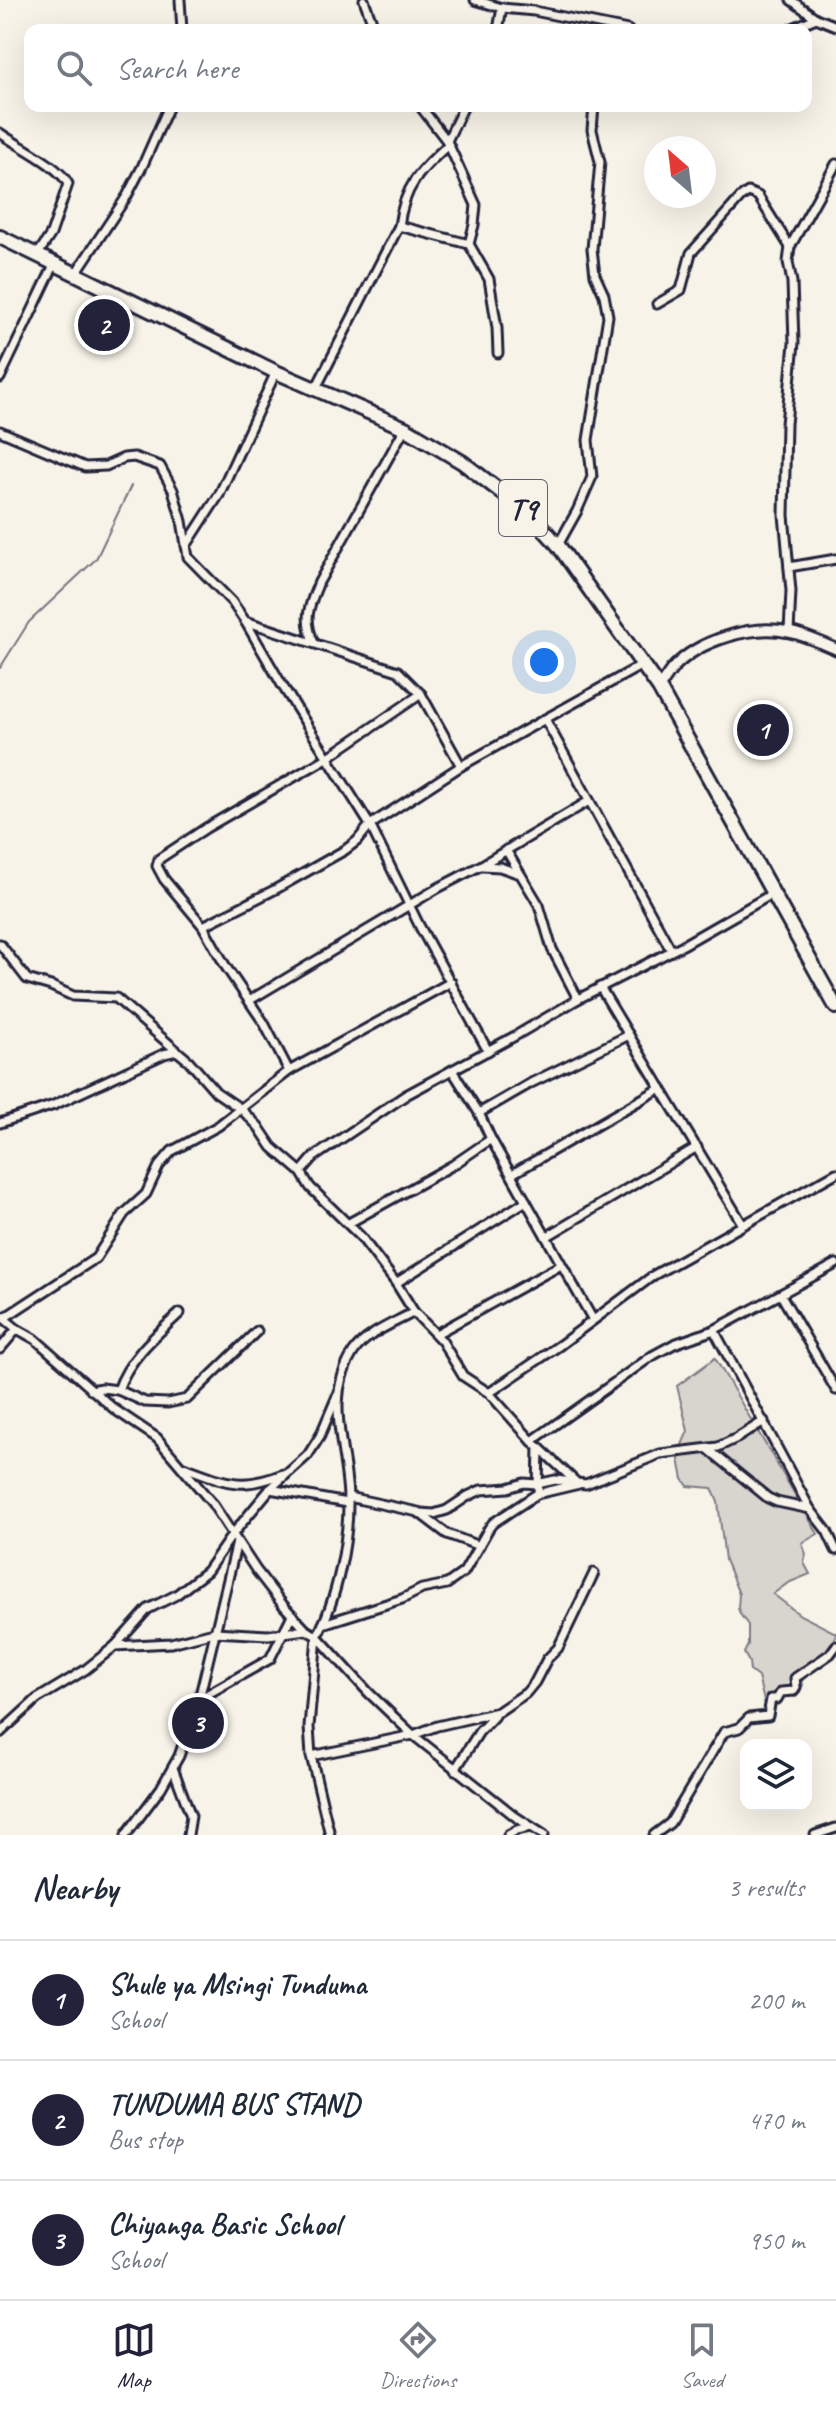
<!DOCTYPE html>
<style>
body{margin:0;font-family:Caveat,sans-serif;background:#f6f6f7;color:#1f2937}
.controls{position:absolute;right:24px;bottom:24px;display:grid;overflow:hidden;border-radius:16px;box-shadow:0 8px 32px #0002}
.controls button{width:72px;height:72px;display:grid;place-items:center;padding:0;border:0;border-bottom:2px solid #e0e1e3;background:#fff;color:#1f2937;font:40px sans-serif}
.compass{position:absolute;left:644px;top:136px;width:72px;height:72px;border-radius:50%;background:#fff;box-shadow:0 8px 32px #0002;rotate:332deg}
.you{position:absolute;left:544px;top:662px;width:28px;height:28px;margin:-20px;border:6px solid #fff;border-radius:50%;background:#1a73e8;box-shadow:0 0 0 12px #1a73e833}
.badge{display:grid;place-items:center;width:52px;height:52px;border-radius:50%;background:#22223b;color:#fff;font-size:26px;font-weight:700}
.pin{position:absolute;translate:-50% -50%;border:4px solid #fff;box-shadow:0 2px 8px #0006}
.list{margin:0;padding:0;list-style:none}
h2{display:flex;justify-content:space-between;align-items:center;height:104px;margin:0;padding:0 32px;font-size:34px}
h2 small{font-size:26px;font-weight:400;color:#747a83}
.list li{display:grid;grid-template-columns:52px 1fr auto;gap:24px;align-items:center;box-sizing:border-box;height:120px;padding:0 32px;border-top:2px solid #e0e1e3}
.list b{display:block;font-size:30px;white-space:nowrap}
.list p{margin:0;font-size:26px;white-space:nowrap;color:#747a83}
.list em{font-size:26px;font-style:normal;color:#747a83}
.icon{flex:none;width:44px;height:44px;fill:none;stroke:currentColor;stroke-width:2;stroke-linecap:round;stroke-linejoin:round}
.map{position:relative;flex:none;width:836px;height:1835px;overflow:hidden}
.search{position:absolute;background:#fff;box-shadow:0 8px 32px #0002;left:24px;right:24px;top:24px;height:88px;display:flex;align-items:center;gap:20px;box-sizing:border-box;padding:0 28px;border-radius:16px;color:#747a83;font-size:30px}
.sheet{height:464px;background:#fff}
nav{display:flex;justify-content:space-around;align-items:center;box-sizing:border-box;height:112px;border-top:2px solid #e0e1e3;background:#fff;font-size:22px;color:#747a83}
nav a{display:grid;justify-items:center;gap:4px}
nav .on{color:#22223b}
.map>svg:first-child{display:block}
.green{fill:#d8d5cf;stroke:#7d7c85;stroke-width:2}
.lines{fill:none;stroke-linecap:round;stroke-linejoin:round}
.stream{stroke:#76747f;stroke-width:2}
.minor-casing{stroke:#22223b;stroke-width:13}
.tertiary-casing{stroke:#22223b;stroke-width:15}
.trunk-casing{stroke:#22223b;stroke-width:18}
.minor{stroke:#f7f3e8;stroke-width:7}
.tertiary{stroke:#f7f3e8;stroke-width:9}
.trunk{stroke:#f7f3e8;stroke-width:12}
.labels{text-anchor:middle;stroke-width:6;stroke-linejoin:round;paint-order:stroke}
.shield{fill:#f7f3e8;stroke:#62616f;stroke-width:2}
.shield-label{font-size:32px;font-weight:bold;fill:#22223b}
</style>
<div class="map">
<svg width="836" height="1835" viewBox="0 0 836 1835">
<rect width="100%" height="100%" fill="#f7f3e8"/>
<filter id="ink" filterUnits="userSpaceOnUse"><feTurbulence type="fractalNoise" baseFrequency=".0125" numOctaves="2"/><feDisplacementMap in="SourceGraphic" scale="16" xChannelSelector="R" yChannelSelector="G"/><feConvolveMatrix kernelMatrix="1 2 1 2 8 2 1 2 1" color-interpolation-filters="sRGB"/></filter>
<g filter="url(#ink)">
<!-- green -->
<path class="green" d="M715 1358 818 1534 802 1543 806 1554 804 1563 810 1574 788 1583 773 1594 800 1615 836 1633V1637C825 1651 821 1669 802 1675L803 1685 796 1697 770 1694 764 1701 758 1677 750 1671 749 1662 744 1653 748 1645V1625L740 1614 738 1608 739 1594 725 1560 718 1502 712 1488 688 1486 683 1479 678 1454 688 1431 677 1386Z"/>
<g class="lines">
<!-- stream -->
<polyline class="stream" points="0,668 29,622 96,559 131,486"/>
<defs>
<g id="minor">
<polyline points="180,0 182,30"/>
<polyline points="364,0 375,30"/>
<polyline points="475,0 502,8 534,11 628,30"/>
<polyline points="791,0 816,18 836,26"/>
<polyline points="498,30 502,8"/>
<polyline points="788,30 816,18"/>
<polyline points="420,106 447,141 476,205 474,225 469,244 489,279 497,328 498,353"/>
<path d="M0 133C18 146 60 166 68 184L51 234 38 254"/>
<polyline points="447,141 464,106"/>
<polyline points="399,226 469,244"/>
<polyline points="76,273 127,196 142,167 169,106"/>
<polyline points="657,304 681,290 691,253 741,197 748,192 758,196 790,247"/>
<polyline points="0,378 55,263"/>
<path d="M315 390 399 226C404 187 420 170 448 145"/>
<polyline points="0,431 85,467 106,466 124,458 134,457 160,466 173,490 182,521 188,557 232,602 245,621 282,685 370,825 420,927 488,1051"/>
<polyline points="558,545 577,511 592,477 588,440 608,316 604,295 595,275 592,249 600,162 592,130 594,106"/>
<polyline points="186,546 219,495 276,372"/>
<polyline points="789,567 836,559"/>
<polyline points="245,621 398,671 421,694 461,766 642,665"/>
<polyline points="789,632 791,591 784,515 786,424 794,343 792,282 788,262 790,247 836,164"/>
<path d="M314 643C303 618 309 606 319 582L405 428"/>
<polyline points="545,719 671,950"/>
<polyline points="506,850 539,905 552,949 578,999"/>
<polyline points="482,866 500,867 517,873"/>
<polyline points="203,926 276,889 345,850 357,841 370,825 461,766"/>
<polyline points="0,944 27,979 51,986 73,996 116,998 177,1051"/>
<polyline points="600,987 743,1225"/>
<polyline points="250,1000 438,888 480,866 589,801"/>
<polyline points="452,1070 479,1113 491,1139 593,1320"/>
<polyline points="289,1071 264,1023 226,967 203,926 164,879 157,866 159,859 206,828 327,758 421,694"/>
<polyline points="479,1113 531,1083 629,1035"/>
<polyline points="0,1123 54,1105 164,1054 177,1051 189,1061 216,1092 241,1109 258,1126 272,1147 301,1172 310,1187 361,1237 396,1283 414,1312 442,1341 463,1376 489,1393 532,1441 577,1483 586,1484 660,1454 718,1447 737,1438 764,1421"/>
<polyline points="301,1172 314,1157 406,1095 515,1036 578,999 683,945 772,894"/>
<polyline points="512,1174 661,1088"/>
<polyline points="349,1223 453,1165 491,1139"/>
<polyline points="546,1237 697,1147"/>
<polyline points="396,1283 526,1201"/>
<polyline points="781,1295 836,1390"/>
<polyline points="0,1315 17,1329 35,1339 114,1409 157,1438 212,1503 256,1570 283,1605 306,1630 317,1636 369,1693 413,1735 516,1817 544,1835"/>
<polyline points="4,1318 96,1258 124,1214 146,1194 159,1166 172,1151 218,1126 289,1071 451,982"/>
<polyline points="714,1330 810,1509 827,1531 836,1550"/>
<polyline points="436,1334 561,1265"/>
<polyline points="0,1349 17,1329"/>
<path d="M91 1390 102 1388 118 1390C129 1358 155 1336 180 1313"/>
<polyline points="118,1390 145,1402 168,1403 187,1399 257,1331"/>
<polyline points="489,1393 560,1345 654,1275 836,1173"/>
<polyline points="532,1441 652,1356 674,1344 714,1330 836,1264"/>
<polyline points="708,1449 768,1498 777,1502 810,1509"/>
<path d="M184 1467C226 1482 239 1491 283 1474"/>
<polyline points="270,1489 347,1503"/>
<polyline points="538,1489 539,1447"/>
<polyline points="348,1497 418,1512 447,1534 479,1546"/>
<polyline points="421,1513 434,1514 447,1510 468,1496 481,1490 508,1488 524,1483 537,1484 555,1480 573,1482"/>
<polyline points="323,1624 402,1599 422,1589 447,1584 464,1572 489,1528 493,1523 537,1494 579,1484"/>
<polyline points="115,1646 171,1643 214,1632 268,1635 306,1630"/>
<polyline points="199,1699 270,1659 292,1615"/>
<polyline points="0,1733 37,1699 85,1670 115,1646 148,1609 176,1595 207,1571 232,1535 270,1489 308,1455 320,1436 337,1396"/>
<polyline points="311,1756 413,1735 437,1726 498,1712 526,1693 535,1682 547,1659 558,1648 594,1573"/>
<polyline points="173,1768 191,1816 188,1835"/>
<polyline points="455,1770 479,1732 494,1716"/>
<polyline points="126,1835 161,1788 179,1756 199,1699 237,1542"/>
<path d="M330 1835 311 1756 309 1727 317 1636C337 1600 349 1539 348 1498 347 1449 323 1400 353 1353 366 1333 395 1323 414 1312"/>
<polyline points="508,1835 517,1830 531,1827"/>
<polyline points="654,1835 670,1823 724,1732 739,1728 749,1718 768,1716 771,1699 777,1699 781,1692 794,1691 796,1687 795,1678 830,1654 836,1646"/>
<polyline points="815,1835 836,1828"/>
</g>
<path id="tertiary" d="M659 688C663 682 668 674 673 668 699 640 752 624 789 632 805 635 821 643 836 649"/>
<polyline id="trunk" points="0,237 276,372 405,428 462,462 530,514 558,545 659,688 836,1007"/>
</defs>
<!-- minor casing -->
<use href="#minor" class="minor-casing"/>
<!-- tertiary casing -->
<use href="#tertiary" class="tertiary-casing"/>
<!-- trunk casing -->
<use href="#trunk" class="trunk-casing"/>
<!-- minor -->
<use href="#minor" class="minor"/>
<!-- tertiary -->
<use href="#tertiary" class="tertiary"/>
<!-- trunk -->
<use href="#trunk" class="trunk"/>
</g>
</g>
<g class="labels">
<!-- shield labels -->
<rect class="shield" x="499" y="480" width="48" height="56" rx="6"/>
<g class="shield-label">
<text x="523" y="519">T9</text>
</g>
</g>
</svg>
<div class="controls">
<button><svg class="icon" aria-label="layers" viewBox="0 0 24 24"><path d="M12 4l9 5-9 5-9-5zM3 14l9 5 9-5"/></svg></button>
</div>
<svg class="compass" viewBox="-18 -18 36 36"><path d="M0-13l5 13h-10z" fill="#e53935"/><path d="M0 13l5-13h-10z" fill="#747a83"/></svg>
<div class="you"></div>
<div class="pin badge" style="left:763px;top:730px">1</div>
<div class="pin badge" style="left:104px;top:325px">2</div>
<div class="pin badge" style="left:198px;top:1723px">3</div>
<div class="search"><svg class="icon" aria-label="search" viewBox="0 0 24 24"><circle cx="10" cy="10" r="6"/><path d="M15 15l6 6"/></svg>Search here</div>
</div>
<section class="sheet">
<h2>Nearby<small>3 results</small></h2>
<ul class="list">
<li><span class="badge">1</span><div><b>Shule ya Msingi Tunduma</b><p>School</p></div><em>200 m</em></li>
<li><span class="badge">2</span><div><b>TUNDUMA BUS STAND</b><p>Bus stop</p></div><em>470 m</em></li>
<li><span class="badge">3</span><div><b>Chiyanga Basic School</b><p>School</p></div><em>950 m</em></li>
</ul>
</section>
<nav>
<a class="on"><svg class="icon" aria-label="map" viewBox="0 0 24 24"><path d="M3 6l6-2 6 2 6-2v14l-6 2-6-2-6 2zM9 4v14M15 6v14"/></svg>Map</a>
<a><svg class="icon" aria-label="directions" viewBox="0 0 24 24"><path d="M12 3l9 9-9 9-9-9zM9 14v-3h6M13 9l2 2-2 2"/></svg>Directions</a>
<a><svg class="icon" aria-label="saved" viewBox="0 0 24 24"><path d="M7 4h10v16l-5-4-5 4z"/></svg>Saved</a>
</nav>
